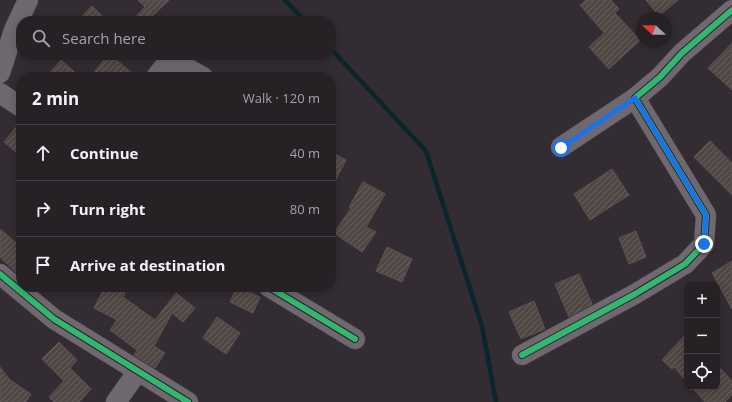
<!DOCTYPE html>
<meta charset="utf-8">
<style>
body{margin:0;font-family:"Open Sans",sans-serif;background:#2f292e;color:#f1f3f6}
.controls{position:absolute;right:12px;bottom:12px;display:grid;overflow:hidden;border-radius:8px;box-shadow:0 2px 10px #0003}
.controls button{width:36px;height:36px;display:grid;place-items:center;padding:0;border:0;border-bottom:1px solid #433e43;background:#272126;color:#f1f3f6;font:20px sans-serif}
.compass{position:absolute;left:636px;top:12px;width:36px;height:36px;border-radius:50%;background:#272126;box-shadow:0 2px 10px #0003;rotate:291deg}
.stop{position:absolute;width:12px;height:12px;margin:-9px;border:3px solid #1a73e8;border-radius:50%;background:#fff}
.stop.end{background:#1a73e8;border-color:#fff;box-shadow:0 1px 4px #0008}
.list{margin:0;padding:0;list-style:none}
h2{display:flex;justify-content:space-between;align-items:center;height:52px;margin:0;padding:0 16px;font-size:17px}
h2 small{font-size:13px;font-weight:400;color:#a4a3a7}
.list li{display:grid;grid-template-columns:26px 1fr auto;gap:12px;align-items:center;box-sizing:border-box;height:56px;padding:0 16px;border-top:1px solid #433e43}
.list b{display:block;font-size:15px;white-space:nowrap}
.list em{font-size:13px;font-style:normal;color:#a4a3a7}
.icon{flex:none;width:22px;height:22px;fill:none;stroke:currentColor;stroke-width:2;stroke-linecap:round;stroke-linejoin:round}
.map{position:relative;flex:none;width:732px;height:402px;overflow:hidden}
.search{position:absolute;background:#272126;box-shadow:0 2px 10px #0003;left:16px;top:16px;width:320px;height:44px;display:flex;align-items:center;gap:10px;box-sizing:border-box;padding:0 14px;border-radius:16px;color:#a4a3a7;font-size:15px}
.panel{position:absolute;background:#272126;box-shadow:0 2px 10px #0003;left:16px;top:72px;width:320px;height:220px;border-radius:16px}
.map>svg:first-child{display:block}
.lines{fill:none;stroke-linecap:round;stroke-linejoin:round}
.stream{stroke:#0a252b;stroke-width:4.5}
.building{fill:url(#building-hatch);stroke:#5a5454}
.minor-casing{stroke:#4f474e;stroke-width:21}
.minor{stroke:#6f686e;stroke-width:20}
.cycleway-casing{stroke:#2d1f2c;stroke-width:8}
.cycleway{stroke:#33b770;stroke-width:6}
.route{stroke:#1a73e8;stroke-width:5}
</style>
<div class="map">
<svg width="732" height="402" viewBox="0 0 732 402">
<defs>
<pattern id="building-hatch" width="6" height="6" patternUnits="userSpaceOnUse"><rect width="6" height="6" fill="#504745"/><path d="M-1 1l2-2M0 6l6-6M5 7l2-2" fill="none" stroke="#6a6260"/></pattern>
</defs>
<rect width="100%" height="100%" fill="#342c33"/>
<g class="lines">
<!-- stream -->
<g class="stream">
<polyline points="285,0 305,21"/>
<polyline points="331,49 426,151 482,326 496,402"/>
</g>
</g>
<!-- building -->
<g class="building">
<polygon points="138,0 169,0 147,21 132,21 145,7"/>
<polygon points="586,0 611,0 619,9 615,13 640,40 609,69 589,47 604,33 580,5"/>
<polygon points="646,0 678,0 659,16"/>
<polygon points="92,6 107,21 78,21"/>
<polygon points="732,43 732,90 708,68"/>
<polygon points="108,55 110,55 137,77 90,77"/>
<polygon points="61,60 80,77 46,77"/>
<polygon points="21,121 21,156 4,142"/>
<polygon points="710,141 732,163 732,195 694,157"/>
<polygon points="331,152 346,160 331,189"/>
<polygon points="612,169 629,195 590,220 574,194"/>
<polygon points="363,182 385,194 366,227 376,232 362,252 334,233 351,208 349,207"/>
<polygon points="0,229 21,247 21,277 0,257"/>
<polygon points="636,231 646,257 629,264 619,238"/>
<polygon points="387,247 412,259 402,282 376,271"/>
<polygon points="732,261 732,309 712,273"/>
<polygon points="579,274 592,304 569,317 555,284"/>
<polygon points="105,287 113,287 125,293 123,297 155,320 176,293 195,308 183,322 172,313 154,346 165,353 155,368 134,355 137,350 110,330 117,320 94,308"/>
<polygon points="237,287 260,297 253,313 230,302"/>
<polygon points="534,301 545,329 521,339 509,312"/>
<polygon points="217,317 240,333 226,354 203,338"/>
<polygon points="687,333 687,382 674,367 672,369 662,360"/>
<polygon points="59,342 77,360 70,368 91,389 79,402 54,402 49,397 64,381 42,359"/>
<polygon points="717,365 732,381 732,395 725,402 705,402 692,387 717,387"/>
<polygon points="0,367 10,380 31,394 26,402 0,402"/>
</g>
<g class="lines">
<defs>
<g id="minor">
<polyline points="0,73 14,30 28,0"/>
<polyline points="156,77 167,63 174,61 203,77"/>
<polyline points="0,93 21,107"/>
<polyline points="561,147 635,98"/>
<polyline points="0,274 54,319 188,402"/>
<polyline points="269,287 355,339"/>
<polyline points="522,355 635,294 685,264 704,244 706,215 635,98 660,77 682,53 732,10"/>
<polyline points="116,402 138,371"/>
</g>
</defs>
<!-- minor casing -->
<use href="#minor" class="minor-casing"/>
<!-- minor -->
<use href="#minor" class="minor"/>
<defs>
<g id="cycleway">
<polyline points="0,274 54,319 188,402"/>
<polyline points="269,287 355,339"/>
<polyline points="522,355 635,294 685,264 704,244 706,215 635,98 660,77 682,53 732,10"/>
</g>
</defs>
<!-- cycleway casing -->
<use href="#cycleway" class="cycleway-casing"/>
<!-- cycleway -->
<use href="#cycleway" class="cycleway"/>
</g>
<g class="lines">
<!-- route -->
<polyline class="route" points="561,148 635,98 706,215 704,244"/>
</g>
</svg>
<div class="controls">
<button>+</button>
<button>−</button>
<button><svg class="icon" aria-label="locate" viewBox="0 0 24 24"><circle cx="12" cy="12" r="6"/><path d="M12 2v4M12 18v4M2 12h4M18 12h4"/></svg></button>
</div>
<svg class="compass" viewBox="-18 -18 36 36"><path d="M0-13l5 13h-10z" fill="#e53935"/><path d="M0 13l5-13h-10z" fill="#a4a3a7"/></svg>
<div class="stop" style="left:561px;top:148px"></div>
<div class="stop end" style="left:704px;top:244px"></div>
<div class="search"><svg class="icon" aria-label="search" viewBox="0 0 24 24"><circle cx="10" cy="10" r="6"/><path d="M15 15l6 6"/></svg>Search here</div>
<section class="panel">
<h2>2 min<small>Walk · 120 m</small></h2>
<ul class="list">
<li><svg class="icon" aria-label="ahead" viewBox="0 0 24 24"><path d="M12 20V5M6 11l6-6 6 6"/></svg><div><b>Continue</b></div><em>40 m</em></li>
<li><svg class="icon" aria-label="right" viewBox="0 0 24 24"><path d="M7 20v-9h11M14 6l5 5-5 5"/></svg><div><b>Turn right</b></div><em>80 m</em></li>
<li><svg class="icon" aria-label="arrive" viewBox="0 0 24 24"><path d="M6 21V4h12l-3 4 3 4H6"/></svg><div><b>Arrive at destination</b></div></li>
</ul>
</section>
</div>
